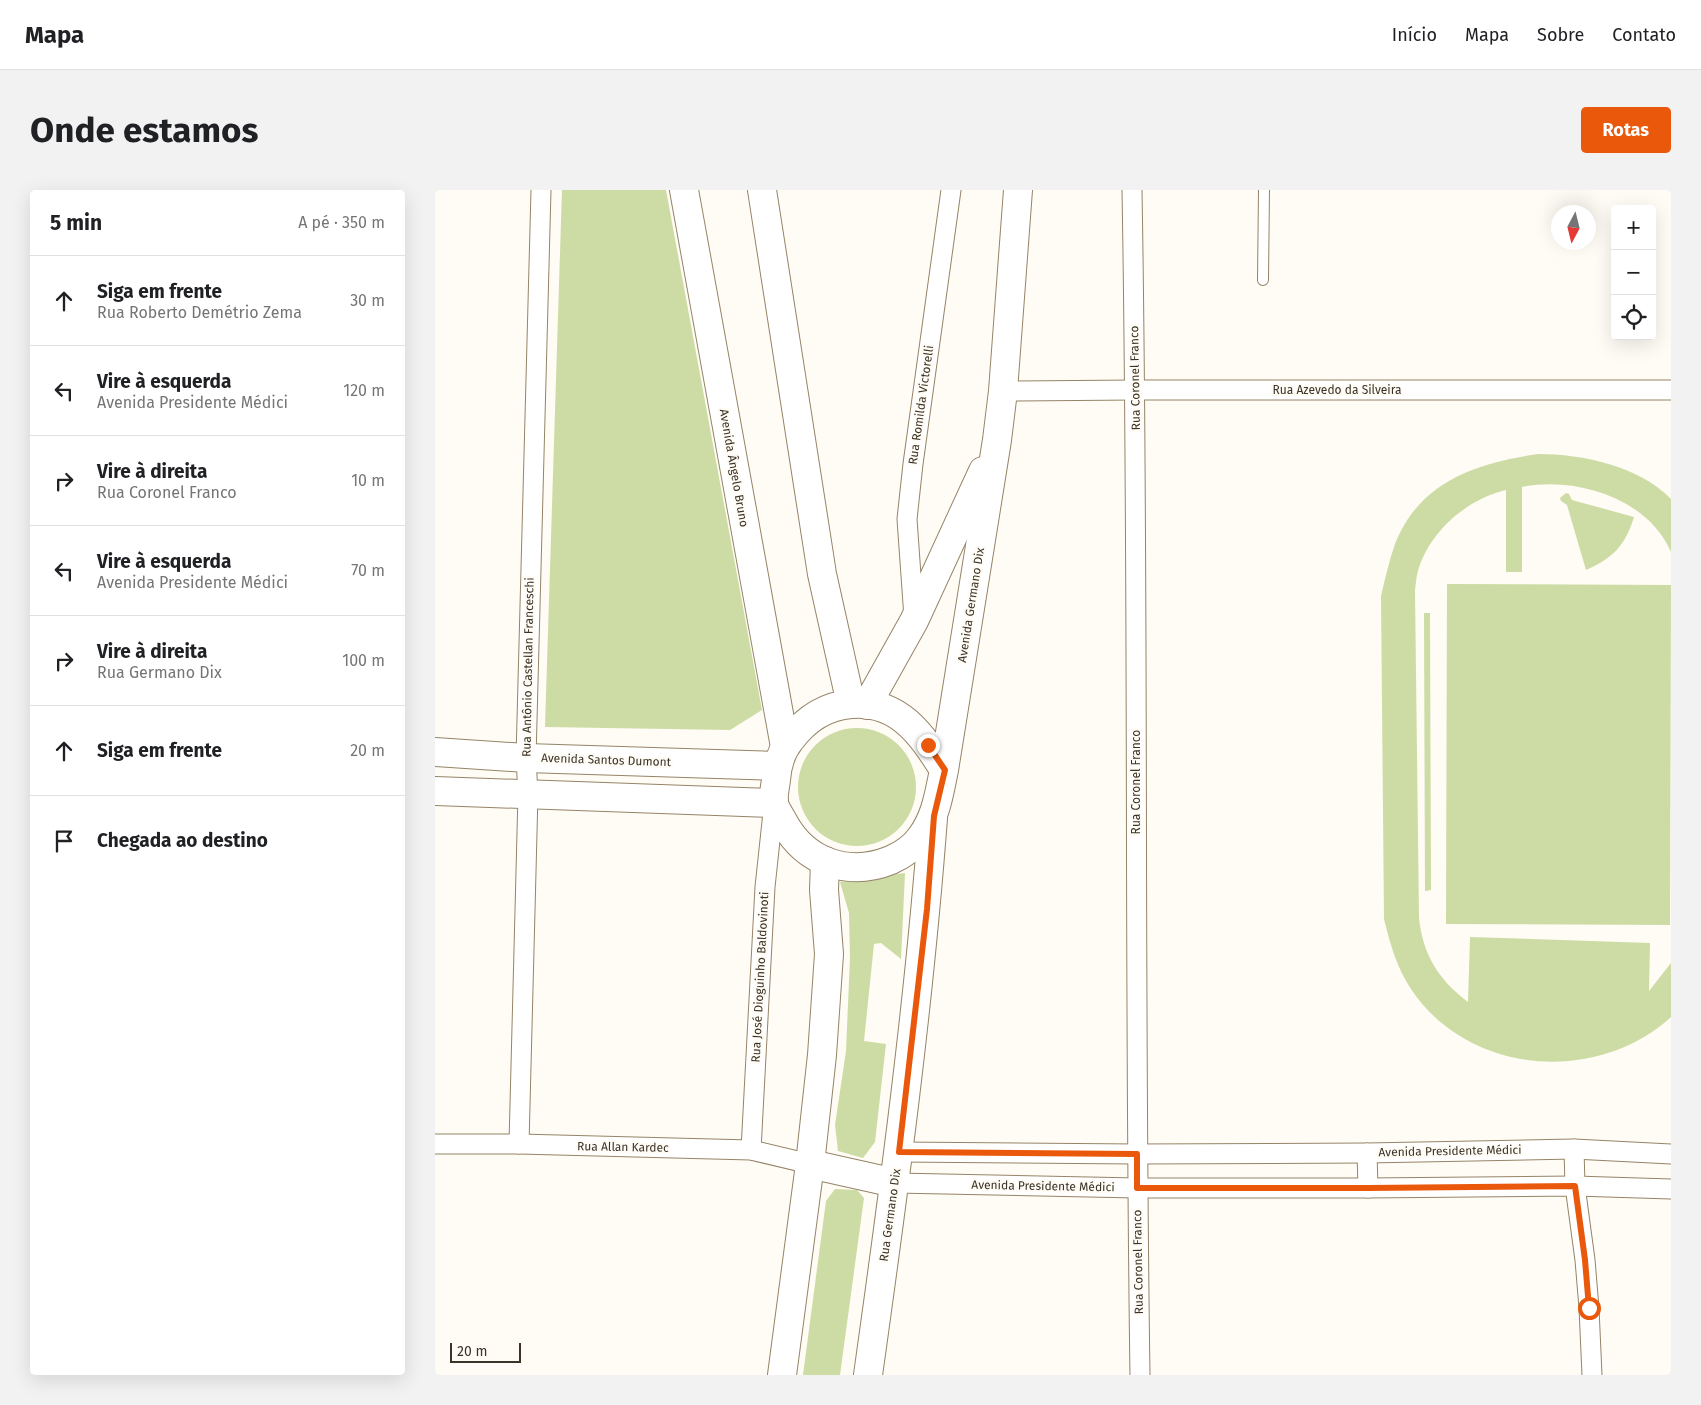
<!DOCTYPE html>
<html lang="pt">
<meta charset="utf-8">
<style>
body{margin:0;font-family:"Fira Sans",sans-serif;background:#f2f2f2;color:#202124}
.controls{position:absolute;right:15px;top:15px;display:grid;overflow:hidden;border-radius:5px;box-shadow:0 5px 20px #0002}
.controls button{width:45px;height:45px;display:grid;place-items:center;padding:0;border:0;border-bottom:1px solid #e0e0e0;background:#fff;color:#202124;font:25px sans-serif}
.compass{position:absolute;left:1116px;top:15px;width:45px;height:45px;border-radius:50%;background:#fff;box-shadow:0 5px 20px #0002;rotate:187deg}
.scale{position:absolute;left:15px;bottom:12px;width:71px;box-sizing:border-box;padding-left:5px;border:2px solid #3a3327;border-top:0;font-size:14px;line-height:18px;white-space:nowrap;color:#3a3327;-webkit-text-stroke:4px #fffbf5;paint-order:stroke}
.stop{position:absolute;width:15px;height:15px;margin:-11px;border:4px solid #ea580c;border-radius:50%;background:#fff}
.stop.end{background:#ea580c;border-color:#fff;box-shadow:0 1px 5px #0008}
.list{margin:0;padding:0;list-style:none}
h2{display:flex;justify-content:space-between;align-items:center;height:65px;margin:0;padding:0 20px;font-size:21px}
h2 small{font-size:16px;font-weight:400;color:#757577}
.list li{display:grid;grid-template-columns:32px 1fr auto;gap:15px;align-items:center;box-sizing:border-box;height:90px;padding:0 20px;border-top:1px solid #e0e0e0}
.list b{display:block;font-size:19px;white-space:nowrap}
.list p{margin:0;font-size:16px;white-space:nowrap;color:#757577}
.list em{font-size:16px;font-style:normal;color:#757577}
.icon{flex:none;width:28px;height:28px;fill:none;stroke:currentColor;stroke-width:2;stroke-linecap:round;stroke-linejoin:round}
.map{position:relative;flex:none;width:1236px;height:1185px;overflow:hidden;border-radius:5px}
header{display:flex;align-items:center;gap:30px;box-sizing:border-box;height:70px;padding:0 25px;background:#fff;border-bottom:1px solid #e0e0e0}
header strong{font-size:24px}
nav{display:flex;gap:28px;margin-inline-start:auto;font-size:18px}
.intro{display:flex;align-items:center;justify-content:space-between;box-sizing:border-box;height:120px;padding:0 30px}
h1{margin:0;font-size:35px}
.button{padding:12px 22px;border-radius:5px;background:#ea580c;color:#fff;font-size:18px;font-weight:700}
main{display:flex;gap:30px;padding:0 30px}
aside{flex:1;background:#fff;border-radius:5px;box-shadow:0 5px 20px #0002}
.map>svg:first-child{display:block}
.green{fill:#cddca4}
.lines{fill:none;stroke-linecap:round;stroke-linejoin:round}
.lane-casing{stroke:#958467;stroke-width:12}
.street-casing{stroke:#958467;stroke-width:21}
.secondary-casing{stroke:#958467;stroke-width:30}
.lane{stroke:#fff;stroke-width:10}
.street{stroke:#fff;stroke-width:19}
.secondary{stroke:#fff;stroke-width:28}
.route{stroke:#ea580c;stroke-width:6}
.labels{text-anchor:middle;stroke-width:4.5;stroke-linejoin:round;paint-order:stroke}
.street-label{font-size:12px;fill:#3a3327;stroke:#fffbf5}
</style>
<header>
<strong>Mapa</strong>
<nav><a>Início</a><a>Mapa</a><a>Sobre</a><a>Contato</a></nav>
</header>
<div class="intro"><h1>Onde estamos</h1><a class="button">Rotas</a></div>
<main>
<aside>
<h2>5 min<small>A pé · 350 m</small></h2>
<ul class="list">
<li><svg class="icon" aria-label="ahead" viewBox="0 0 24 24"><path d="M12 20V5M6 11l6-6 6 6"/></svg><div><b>Siga em frente</b><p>Rua Roberto Demétrio Zema</p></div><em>30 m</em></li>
<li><svg class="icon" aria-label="left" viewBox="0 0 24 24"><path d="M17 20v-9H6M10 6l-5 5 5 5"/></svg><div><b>Vire à esquerda</b><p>Avenida Presidente Médici</p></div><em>120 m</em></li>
<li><svg class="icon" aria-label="right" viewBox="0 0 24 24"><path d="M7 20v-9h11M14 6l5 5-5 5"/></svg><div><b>Vire à direita</b><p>Rua Coronel Franco</p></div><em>10 m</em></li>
<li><svg class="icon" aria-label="left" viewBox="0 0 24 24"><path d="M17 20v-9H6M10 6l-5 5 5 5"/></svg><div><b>Vire à esquerda</b><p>Avenida Presidente Médici</p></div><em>70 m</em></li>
<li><svg class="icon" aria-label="right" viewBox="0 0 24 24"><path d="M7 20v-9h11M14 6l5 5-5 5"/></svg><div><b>Vire à direita</b><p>Rua Germano Dix</p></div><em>100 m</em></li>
<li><svg class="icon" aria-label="ahead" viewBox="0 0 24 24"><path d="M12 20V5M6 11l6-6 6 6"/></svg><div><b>Siga em frente</b></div><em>20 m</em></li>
<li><svg class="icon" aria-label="arrive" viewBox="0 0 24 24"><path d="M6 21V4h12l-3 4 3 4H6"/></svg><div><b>Chegada ao destino</b></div></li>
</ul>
</aside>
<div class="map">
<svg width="1236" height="1185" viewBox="0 0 1236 1185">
<rect width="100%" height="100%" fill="#fffbf5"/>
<!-- green -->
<g class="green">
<polygon points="127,0 231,0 327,520 295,540 110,537"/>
<path d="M1103 264C1148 264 1204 276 1236 309V362C1213 308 1140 286 1087 297V382H1071V300C1032 309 994 342 983 381 981 387 981 394 980 400L984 728C988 765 1003 789 1033 812L1035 747 1215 753 1214 801 1236 773V827C1162 895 1033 885 976 799 962 778 955 754 949 729L946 406C950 389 954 371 960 354 985 291 1041 273 1103 264Z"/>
<path d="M1131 303 1134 304 1137 310 1199 327C1190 356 1178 368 1151 380L1132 315 1126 311 1125 308Z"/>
<polygon points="1012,394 1236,395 1235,735 1011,734"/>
<polygon points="989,423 995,423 996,700 990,701"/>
<circle cx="422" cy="597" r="59"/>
<polygon points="470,683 466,769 446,753 439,754 429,851 451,854 440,952 428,968 403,961 400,935 411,861 415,768 414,723 405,692"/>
<polygon points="400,999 422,1000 429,1008 405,1185 368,1185 391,1011"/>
</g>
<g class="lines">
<defs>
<polyline id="lane" points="828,90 829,0"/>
<g id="street">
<path d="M697 0C704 395 699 790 705 1185"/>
<polyline points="568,201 700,200 1236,200"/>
<polyline points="479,428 472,329 478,274 516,0"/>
<polyline points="0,954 84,954 316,960 375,974"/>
<polyline points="84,954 93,604 91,568 106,0"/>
<polyline points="1139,959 1140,996 1150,1070 1154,1118 1157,1185"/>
<polyline points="316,960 330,697 339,613"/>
<polyline points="464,962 701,964 932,963 1139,959 1236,964"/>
<polyline points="932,963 933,998"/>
<polyline points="460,993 702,998 933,998 1140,996 1236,999"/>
</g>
<g id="secondary">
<polyline points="249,0 350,557"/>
<polyline points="327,0 387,384 416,514"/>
<polyline points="432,515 479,431 548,281"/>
<polyline points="0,562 91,568 342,576"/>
<path d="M509 580C487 545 464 510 416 514 391 516 371 529 356 549 346 561 342 575 341 590 340 597 338 606 339 613 340 619 346 627 349 633 371 673 414 687 456 670 467 665 479 657 486 647 501 627 504 604 509 580L562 250 568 201 583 0"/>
<polyline points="0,601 339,613"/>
<polyline points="375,974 460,993"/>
<polyline points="347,1185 375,974 387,865 394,764 389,700 390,671"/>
<path d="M433 1185C459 1000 484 814 498 628"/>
</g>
</defs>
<!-- lane casing -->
<use href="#lane" class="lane-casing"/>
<!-- street casing -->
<use href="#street" class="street-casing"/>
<!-- secondary casing -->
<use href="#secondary" class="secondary-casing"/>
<!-- lane -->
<use href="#lane" class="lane"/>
<!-- street -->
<use href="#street" class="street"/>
<!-- secondary -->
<use href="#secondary" class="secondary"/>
</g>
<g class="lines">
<!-- route -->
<polyline class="route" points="493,555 510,580 499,626 492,719 464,962 702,964 702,998 933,998 1140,996 1150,1070 1154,1118"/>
</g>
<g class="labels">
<!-- street labels -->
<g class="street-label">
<text transform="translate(700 188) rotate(-91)" y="4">Rua Coronel Franco</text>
<text x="902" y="204">Rua Azevedo da Silveira</text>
<text transform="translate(486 215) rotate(-82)" y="4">Rua Romilda Victorelli</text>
<text transform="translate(299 278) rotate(80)" y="4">Avenida Ângelo Bruno</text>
<text transform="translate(536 415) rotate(-81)" y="4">Avenida Germano Dix</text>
<text transform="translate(93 477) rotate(-89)" y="4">Rua Antônio Castellan Franceschi</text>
<text transform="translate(171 570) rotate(2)" y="4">Avenida Santos Dumont</text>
<text transform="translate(701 592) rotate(-90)" y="4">Rua Coronel Franco</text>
<text transform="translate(325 787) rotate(-87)" y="4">Rua José Dioguinho Baldovinoti</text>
<text transform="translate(188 957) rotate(1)" y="4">Rua Allan Kardec</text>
<text transform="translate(1015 961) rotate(-1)" y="4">Avenida Presidente Médici</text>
<text transform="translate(608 996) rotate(1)" y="4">Avenida Presidente Médici</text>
<text transform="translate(455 1025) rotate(-82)" y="4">Rua Germano Dix</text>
<text transform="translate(703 1072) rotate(-91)" y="4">Rua Coronel Franco</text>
</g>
</g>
</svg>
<div class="controls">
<button>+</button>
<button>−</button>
<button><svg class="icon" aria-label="locate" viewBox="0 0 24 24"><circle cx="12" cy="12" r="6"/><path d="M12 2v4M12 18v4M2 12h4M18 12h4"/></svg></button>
</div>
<svg class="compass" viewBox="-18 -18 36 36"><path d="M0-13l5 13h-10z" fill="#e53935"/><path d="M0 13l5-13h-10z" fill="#757577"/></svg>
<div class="scale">20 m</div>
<div class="stop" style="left:1154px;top:1118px"></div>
<div class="stop end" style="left:493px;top:555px"></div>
</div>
</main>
